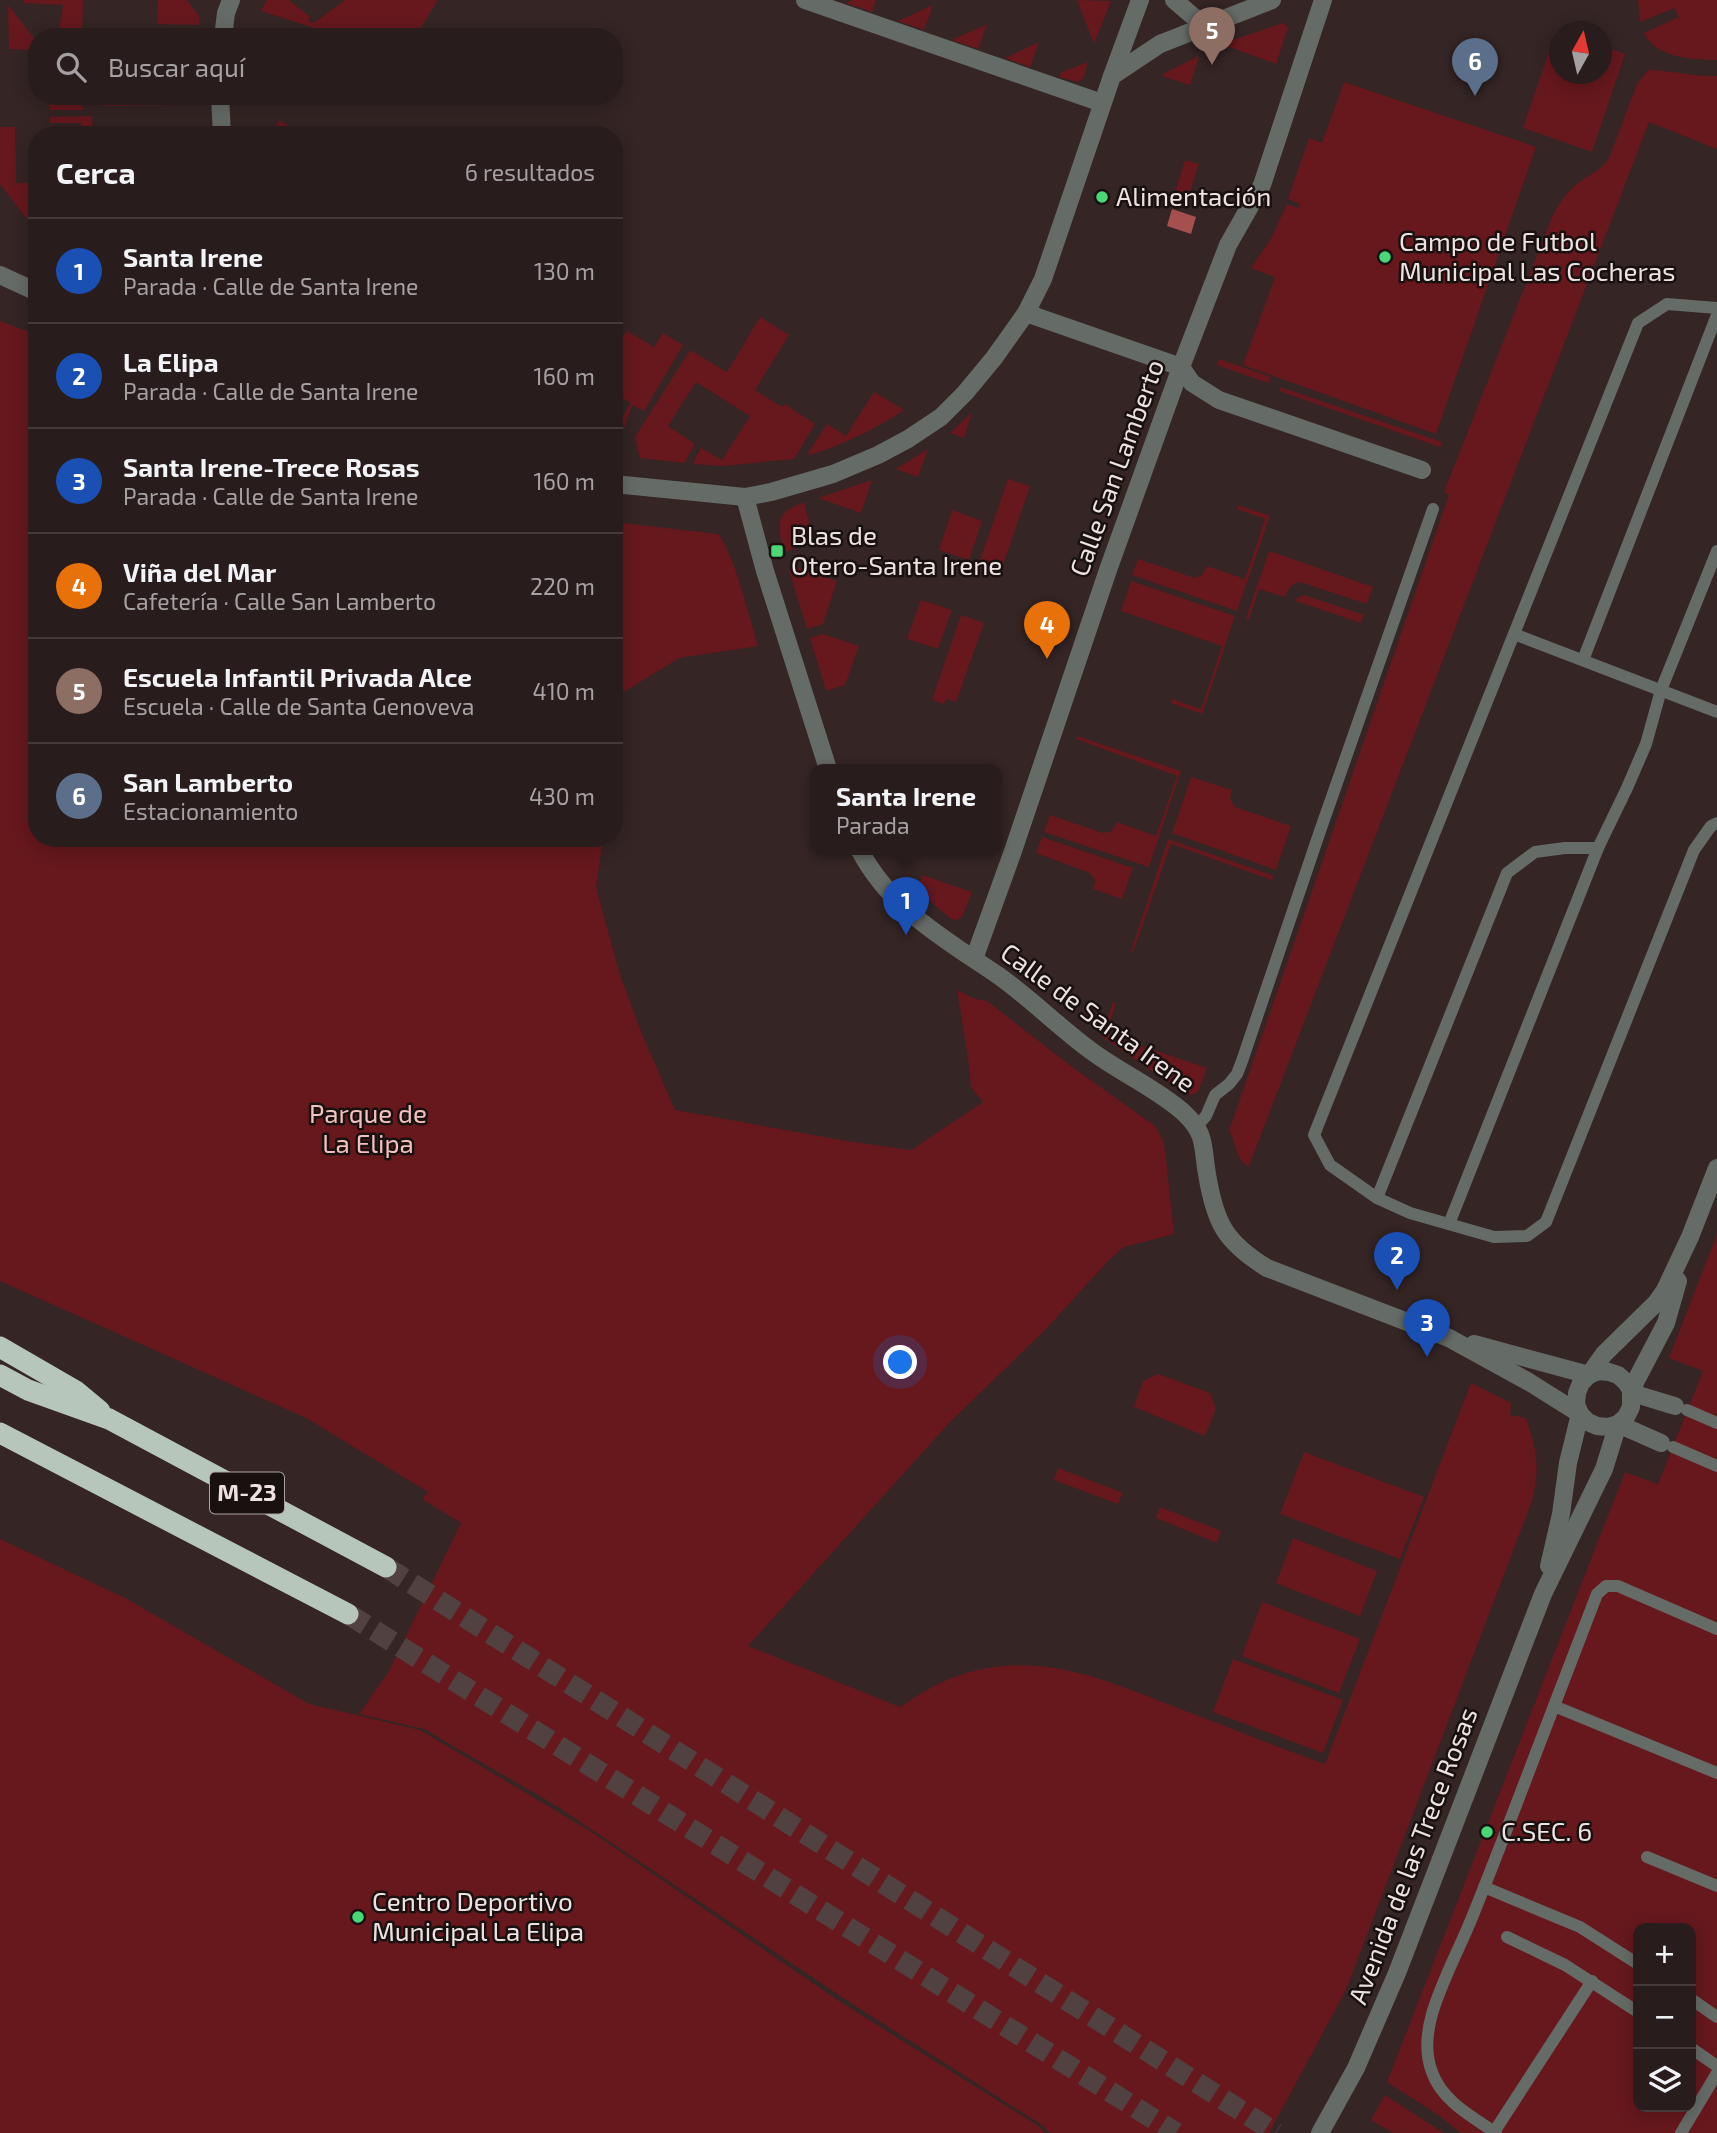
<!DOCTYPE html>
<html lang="es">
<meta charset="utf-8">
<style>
body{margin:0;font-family:"Exo 2",sans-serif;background:#302525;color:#f1f3f6}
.controls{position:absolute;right:21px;bottom:21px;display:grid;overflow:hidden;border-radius:14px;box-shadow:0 4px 18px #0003}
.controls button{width:63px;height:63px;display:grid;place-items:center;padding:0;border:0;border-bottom:2px solid #443a3b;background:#281c1c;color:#f1f3f6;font:35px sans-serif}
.compass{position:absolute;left:1549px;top:21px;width:63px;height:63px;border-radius:50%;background:#281c1c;box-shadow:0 4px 18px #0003;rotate:8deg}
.you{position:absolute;left:901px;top:1363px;width:24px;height:24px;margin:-18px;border:5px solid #fff;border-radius:50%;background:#1a73e8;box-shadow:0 0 0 10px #1a73e833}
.badge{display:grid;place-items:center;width:46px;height:46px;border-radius:50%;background:#49d778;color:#fff;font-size:23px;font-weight:700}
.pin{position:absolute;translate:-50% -58px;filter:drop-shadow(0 2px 4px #0008)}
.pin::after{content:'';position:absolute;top:37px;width:24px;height:21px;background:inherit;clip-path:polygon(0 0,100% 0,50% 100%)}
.popup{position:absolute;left:810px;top:764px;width:192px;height:91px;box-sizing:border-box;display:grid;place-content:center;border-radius:14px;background:#281c1c;filter:drop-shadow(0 2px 5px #0005);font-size:23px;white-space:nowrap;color:#a5a1a3}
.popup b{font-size:26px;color:#f1f3f6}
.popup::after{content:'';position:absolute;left:50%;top:100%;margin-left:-14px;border:14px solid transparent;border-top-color:#281c1c}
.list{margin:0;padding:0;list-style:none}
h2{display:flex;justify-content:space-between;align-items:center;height:91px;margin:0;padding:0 28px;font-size:30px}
h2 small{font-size:23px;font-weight:400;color:#a5a1a3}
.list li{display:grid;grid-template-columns:46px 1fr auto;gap:21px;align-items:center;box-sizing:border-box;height:105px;padding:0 28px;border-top:2px solid #443a3b}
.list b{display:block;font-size:26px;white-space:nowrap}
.list p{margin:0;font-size:23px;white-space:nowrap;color:#a5a1a3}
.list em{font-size:23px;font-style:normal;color:#a5a1a3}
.icon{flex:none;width:38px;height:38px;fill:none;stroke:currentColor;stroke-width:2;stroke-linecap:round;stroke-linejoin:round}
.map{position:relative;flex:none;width:1717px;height:2133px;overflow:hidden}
.search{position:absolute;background:#281c1c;box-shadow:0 4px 18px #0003;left:28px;top:28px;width:595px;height:77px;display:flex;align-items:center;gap:18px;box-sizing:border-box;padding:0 24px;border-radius:28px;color:#a5a1a3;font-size:26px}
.panel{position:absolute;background:#281c1c;box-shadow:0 4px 18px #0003;left:28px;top:126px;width:595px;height:721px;border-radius:28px}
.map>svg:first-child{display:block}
.green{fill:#66181d;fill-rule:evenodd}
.water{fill:#a64f4f}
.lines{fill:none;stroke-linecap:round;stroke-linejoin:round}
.motorway-tunnel{stroke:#514141;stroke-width:21;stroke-dasharray:21 10;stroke-linecap:butt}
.service{stroke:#656b66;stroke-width:12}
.minor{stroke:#656b66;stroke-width:18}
.tertiary{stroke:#656b66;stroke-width:18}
.motorway{stroke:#b7c6ba;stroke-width:21}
.poi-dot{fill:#49d778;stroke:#181110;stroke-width:2.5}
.labels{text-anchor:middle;stroke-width:5;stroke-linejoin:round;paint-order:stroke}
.shield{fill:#181110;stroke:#ada3a2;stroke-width:2}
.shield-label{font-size:24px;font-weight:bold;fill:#ede2e1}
.poi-label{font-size:26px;fill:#ede2e1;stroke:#181110;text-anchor:start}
.street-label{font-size:26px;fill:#ede2e1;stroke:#181110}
.park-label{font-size:26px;fill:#f2c0be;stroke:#181110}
</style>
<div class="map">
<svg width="1717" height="2133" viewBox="0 0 1717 2133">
<rect width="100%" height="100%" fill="#352525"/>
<!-- green -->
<g class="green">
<polygon points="24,0 83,0 82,37 58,37 63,5 23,3"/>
<polygon points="158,0 187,0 199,16 200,25 157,24"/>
<polygon points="267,0 289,0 310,17 308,21 314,23 345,0 438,0 415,37 342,37 261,11"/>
<polygon points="852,0 876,0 872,12 846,3"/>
<polygon points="1077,0 1111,1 1094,44"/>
<path d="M1638 0H1717V60C1692 60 1656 58 1644 33L1679 17 1674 8 1640 22Z"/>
<polygon points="8,5 37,42 37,50 9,49"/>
<polygon points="933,5 924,30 898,21"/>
<polygon points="1283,23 1288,28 1276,64 1221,44"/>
<polygon points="987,24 978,49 952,40"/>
<polygon points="1556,31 1559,32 1560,74 1602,74 1602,46 1625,54 1592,152 1523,128"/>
<polygon points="1039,42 1030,67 1005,58"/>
<polygon points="1199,56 1190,85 1162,76 1163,74"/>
<polygon points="1088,62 1084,77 1078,82 1059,77 1062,72"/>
<path d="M1648 70C1671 70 1693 77 1717 76V149L1649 122 1249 1166C1235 1161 1237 1143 1229 1131L1449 495 1444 492 1553 215C1559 203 1568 191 1578 183 1590 174 1601 171 1609 158L1637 84Z"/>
<polygon points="1344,82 1536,147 1436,434 1243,365 1275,277 1251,268 1272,237 1287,204 1299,208 1300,204 1288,199 1309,138 1322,143"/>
<polygon points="50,96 75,96 85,110 50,110"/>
<polygon points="102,96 196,96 195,105 102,106"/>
<polygon points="92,116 93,135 82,135 81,123 50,123 50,117"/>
<polygon points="279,120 298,132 297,135 270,135"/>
<polygon points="0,127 15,127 16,183 37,183 37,232 0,184"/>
<polygon points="1185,160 1199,164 1188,199 1174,195"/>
<polygon points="760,317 789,335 755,390 782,407 785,404 815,424 794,459 722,466 694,464 695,459 701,448 722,460 750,416 696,382 668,426 695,444 684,463 640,458 635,437 690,350 727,372"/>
<path d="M0 321 37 335V838H603L596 887 619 972 641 1032 675 1110 847 1141 911 1150 983 1102 971 1087 968 1058 957 990 972 998 987 1001 1071 1066 1155 1126 1163 1140 1165 1150 1174 1234 1124 1247 1110 1259 1045 1330 950 1422 748 1646 900 1707C917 1696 933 1685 952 1678 1029 1649 1093 1675 1165 1703 1218 1723 1271 1745 1325 1764L1471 1383 1511 1403 1510 1415 1526 1418C1537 1451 1540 1467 1532 1501L1346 1990 1269 2133H1050L1042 2125 854 2005 555 1805 424 1729 359 1714 389 1671 461 1523 422 1499 428 1492 306 1418 0 1281Z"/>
<polygon points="627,331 654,347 663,333 683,345 644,411 632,405 615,455 614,430 631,403 614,393 614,349"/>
<polygon points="1219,359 1271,377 1268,383 1217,365"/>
<polygon points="1280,387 1442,442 1440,447 1279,391"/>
<path d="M874 392 904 410C874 430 844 444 810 455L808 453 827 424 846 436Z"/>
<polygon points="972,412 964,438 950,433"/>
<polygon points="928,449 918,477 896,469"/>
<polygon points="1008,479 1030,486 1001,571 979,563"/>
<polygon points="872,480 861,513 818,498"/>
<path d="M804 502 810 527 804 545 784 552C777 525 774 513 804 502Z"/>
<polygon points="1238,505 1270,516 1237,611 1132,575 1138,559 1195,578 1202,575 1207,566 1245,579 1265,519 1237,509"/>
<polygon points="952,510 982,521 969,560 939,550"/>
<path d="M614 522 718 534C734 552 750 620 758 646L679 658 614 698Z"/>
<path d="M1269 551 1373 587 1367 604 1300 582C1291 583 1288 590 1285 597L1259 589 1249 619 1246 618Z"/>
<polygon points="799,568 837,581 823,624 807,629 789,570"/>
<polygon points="1131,581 1235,616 1202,714 1171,703 1172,699 1201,709 1222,646 1121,611"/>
<polygon points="1304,595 1364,615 1361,623 1296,601 1297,598"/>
<polygon points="921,600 952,610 938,649 907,639"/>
<polygon points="961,615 984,623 956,702 946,699 944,704 932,700"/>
<polygon points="823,634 859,646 845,685 826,691 810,638"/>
<polygon points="1077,736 1181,771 1149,867 1044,832 1050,815 1103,833 1112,831 1117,822 1156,836 1177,776 1076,739"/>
<polygon points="1191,777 1232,790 1230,799 1235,807 1291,826 1276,870 1172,833"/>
<polygon points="1042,837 1133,868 1122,899 1093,889 1095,880 1090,873 1036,853"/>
<polygon points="1168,839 1274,876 1272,880 1171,844 1133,952 1131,951"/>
<polygon points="922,875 972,892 962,917 957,920 951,919 917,890"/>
<polygon points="1113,1002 1116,1003 1106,1034 1207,1068 1198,1092 1191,1095 1184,1093 1101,1036"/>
<path d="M1717 1234V2133H1460L1440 2116 1387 2082 1625 1472 1658 1484 1703 1371 1669 1358ZM1638 1928H1691V2107H1638Z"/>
<polygon points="1158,1374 1210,1393 1216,1409 1205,1436 1134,1407 1143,1381"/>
<polygon points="1304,1452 1424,1497 1400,1559 1280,1514"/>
<polygon points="1058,1468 1123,1493 1118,1504 1054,1480"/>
<polygon points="1160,1507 1221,1531 1217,1543 1156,1518"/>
<polygon points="1293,1538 1377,1571 1360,1616 1276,1583"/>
<polygon points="0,1539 127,1599 309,1704 420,1730 590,1831 842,2003 1040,2127 1045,2133 0,2133"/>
<polygon points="1262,1602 1360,1639 1339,1693 1242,1656"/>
<polygon points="1233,1659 1343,1700 1323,1753 1213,1712"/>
<polygon points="1385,2095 1444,2133 1393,2133 1371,2120"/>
</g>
<!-- water -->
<polygon class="water" points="1172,209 1196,217 1191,234 1167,226"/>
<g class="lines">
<!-- motorway-tunnel -->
<g class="motorway-tunnel">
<polyline points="386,1567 1276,2133"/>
<polyline points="348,1614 1176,2133"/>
</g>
<!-- service -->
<g class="service">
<polyline points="1717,308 1667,304 1638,323 1314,1135 1330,1165 1377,1198 1410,1213 1494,1237 1527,1236 1546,1222 1694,850 1711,826 1717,823"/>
<polyline points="1514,634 1717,712"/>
<polyline points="1583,660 1717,315"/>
<polyline points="1197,1126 1206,1116 1215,1095 1229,1084 1237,1074 1242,1061 1320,831 1433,509"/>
<polyline points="1377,1198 1507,873 1535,852 1565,848 1598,848"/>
<polyline points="1449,1224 1598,848 1627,788 1646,744 1661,690 1717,551"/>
<polyline points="1687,1410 1717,1423"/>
<polyline points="1673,1447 1717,1466"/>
<polyline points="1554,1706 1597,1594 1606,1586 1618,1586 1717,1629"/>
<polyline points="1647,1857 1717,1886"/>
<polyline points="1484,1887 1580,1927 1638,1964"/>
<polyline points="1507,1937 1565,1965 1638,2012"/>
<polyline points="1691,1999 1717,2017"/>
<polyline points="1691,2048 1717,2066"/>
<polyline points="1494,2132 1592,1981"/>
<path d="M1496 2133C1471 2116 1442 2101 1432 2072 1425 2054 1427 2032 1432 2014 1442 1980 1460 1948 1473 1915 1501 1846 1527 1776 1554 1706L1717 1773"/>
<polyline points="1681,2133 1717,2073"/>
</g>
<!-- minor -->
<g class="minor">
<polyline points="805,0 1102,103"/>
<polyline points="1112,76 1140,0"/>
<polyline points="0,275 37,292"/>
<polyline points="1026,313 1181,367 1192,383 1219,400 1422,470"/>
<polyline points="974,959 1013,851 1108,570 1181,367 1228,245 1262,185 1323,0"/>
<polyline points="1632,1393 1675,1406"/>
<polyline points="1618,1424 1661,1443"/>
</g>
<!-- tertiary -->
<g class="tertiary">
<polyline points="1174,0 1195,18 1212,23"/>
<polyline points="223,37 226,13 231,0"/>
<polyline points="220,96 222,135"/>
<polyline points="614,484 745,497 771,492 833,474 878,455 908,439 941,417 965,393 994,358 1026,313 1043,279 1112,76 1160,44 1272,0"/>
<polyline points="745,497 765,571 828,769"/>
<path d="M859 849C891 910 945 939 999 976 1031 999 1059 1027 1090 1050 1119 1072 1156 1088 1183 1112 1207 1134 1202 1146 1207 1174 1215 1223 1225 1242 1267 1268L1449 1338 1529 1382 1580 1414 1588 1422 1597 1426 1608 1427 1618 1424"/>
<polyline points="1474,1344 1589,1375"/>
<polyline points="1631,1390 1666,1323 1678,1281"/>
<polyline points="1549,1566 1561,1514 1568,1463 1580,1414 1576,1404 1577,1393 1581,1383 1589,1375 1604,1354 1656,1303 1665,1290 1690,1237 1717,1168"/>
<polyline points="1320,2133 1356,2068 1397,1973 1543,1594 1604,1469 1618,1424 1626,1417 1631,1407 1631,1390 1626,1382 1618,1375 1609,1372 1599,1371 1589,1375"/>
</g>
<!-- motorway -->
<g class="motorway">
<polyline points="0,1347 76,1391 100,1411"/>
<polyline points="0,1375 28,1390 109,1419 386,1567"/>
<polyline points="0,1433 348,1614"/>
</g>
</g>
<!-- markers -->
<g class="poi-dot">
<circle cx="1102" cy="197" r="7"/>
<circle cx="1385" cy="257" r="7"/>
<rect x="770" y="544" width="14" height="14" rx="3.5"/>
<circle cx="1487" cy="1832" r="7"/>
<circle cx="358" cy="1917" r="7"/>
</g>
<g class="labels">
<!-- shield labels -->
<rect class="shield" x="210" y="1472.5" width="74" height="41" rx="5"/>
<g class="shield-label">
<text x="247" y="1501">M-23</text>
</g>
<!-- poi labels -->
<g class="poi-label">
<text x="1116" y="206">Alimentación</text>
<text x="1399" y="251">Campo de Futbol<tspan x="1399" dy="30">Municipal Las Cocheras</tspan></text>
<text x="791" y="545">Blas de<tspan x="791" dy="30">Otero-Santa Irene</tspan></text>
<text x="1501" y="1841">C.SEC. 6</text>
<text x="372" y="1911">Centro Deportivo<tspan x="372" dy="30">Municipal La Elipa</tspan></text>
</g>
<!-- street labels -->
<g class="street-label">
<text transform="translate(1117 468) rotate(-70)" y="9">Calle San Lamberto</text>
<text transform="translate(1098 1018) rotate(36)" y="9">Calle de Santa Irene</text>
<text transform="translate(1413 1856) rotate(-69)" y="9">Avenida de las Trece Rosas</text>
</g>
<!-- park labels -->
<g class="park-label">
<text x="368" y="1123">Parque de<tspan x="368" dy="30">La Elipa</tspan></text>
</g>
</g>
</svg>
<div class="controls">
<button>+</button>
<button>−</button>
<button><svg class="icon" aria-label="layers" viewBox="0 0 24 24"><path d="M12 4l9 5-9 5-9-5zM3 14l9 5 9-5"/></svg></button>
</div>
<svg class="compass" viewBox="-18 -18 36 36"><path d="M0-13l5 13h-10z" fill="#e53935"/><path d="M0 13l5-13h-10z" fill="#a5a1a3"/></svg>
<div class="you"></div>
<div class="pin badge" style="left:906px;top:935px;background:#1a4fb4">1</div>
<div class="popup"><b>Santa Irene</b>Parada</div>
<div class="pin badge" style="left:1397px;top:1290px;background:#1a4fb4">2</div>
<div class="pin badge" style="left:1427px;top:1357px;background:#1a4fb4">3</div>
<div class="pin badge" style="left:1047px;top:659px;background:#e8710a">4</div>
<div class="pin badge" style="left:1212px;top:65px;background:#8d6e63">5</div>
<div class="pin badge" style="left:1475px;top:96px;background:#5c6f8a">6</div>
<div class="search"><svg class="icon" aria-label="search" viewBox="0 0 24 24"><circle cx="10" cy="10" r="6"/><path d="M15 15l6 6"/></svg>Buscar aquí</div>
<section class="panel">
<h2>Cerca<small>6 resultados</small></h2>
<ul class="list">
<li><span class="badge" style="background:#1a4fb4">1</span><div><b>Santa Irene</b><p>Parada · Calle de Santa Irene</p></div><em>130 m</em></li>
<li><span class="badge" style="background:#1a4fb4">2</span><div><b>La Elipa</b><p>Parada · Calle de Santa Irene</p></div><em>160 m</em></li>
<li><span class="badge" style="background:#1a4fb4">3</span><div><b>Santa Irene-Trece Rosas</b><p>Parada · Calle de Santa Irene</p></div><em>160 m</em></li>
<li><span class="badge" style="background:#e8710a">4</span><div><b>Viña del Mar</b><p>Cafetería · Calle San Lamberto</p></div><em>220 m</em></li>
<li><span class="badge" style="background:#8d6e63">5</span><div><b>Escuela Infantil Privada Alce</b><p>Escuela · Calle de Santa Genoveva</p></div><em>410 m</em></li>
<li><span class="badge" style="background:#5c6f8a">6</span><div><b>San Lamberto</b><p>Estacionamiento</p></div><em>430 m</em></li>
</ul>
</section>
</div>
